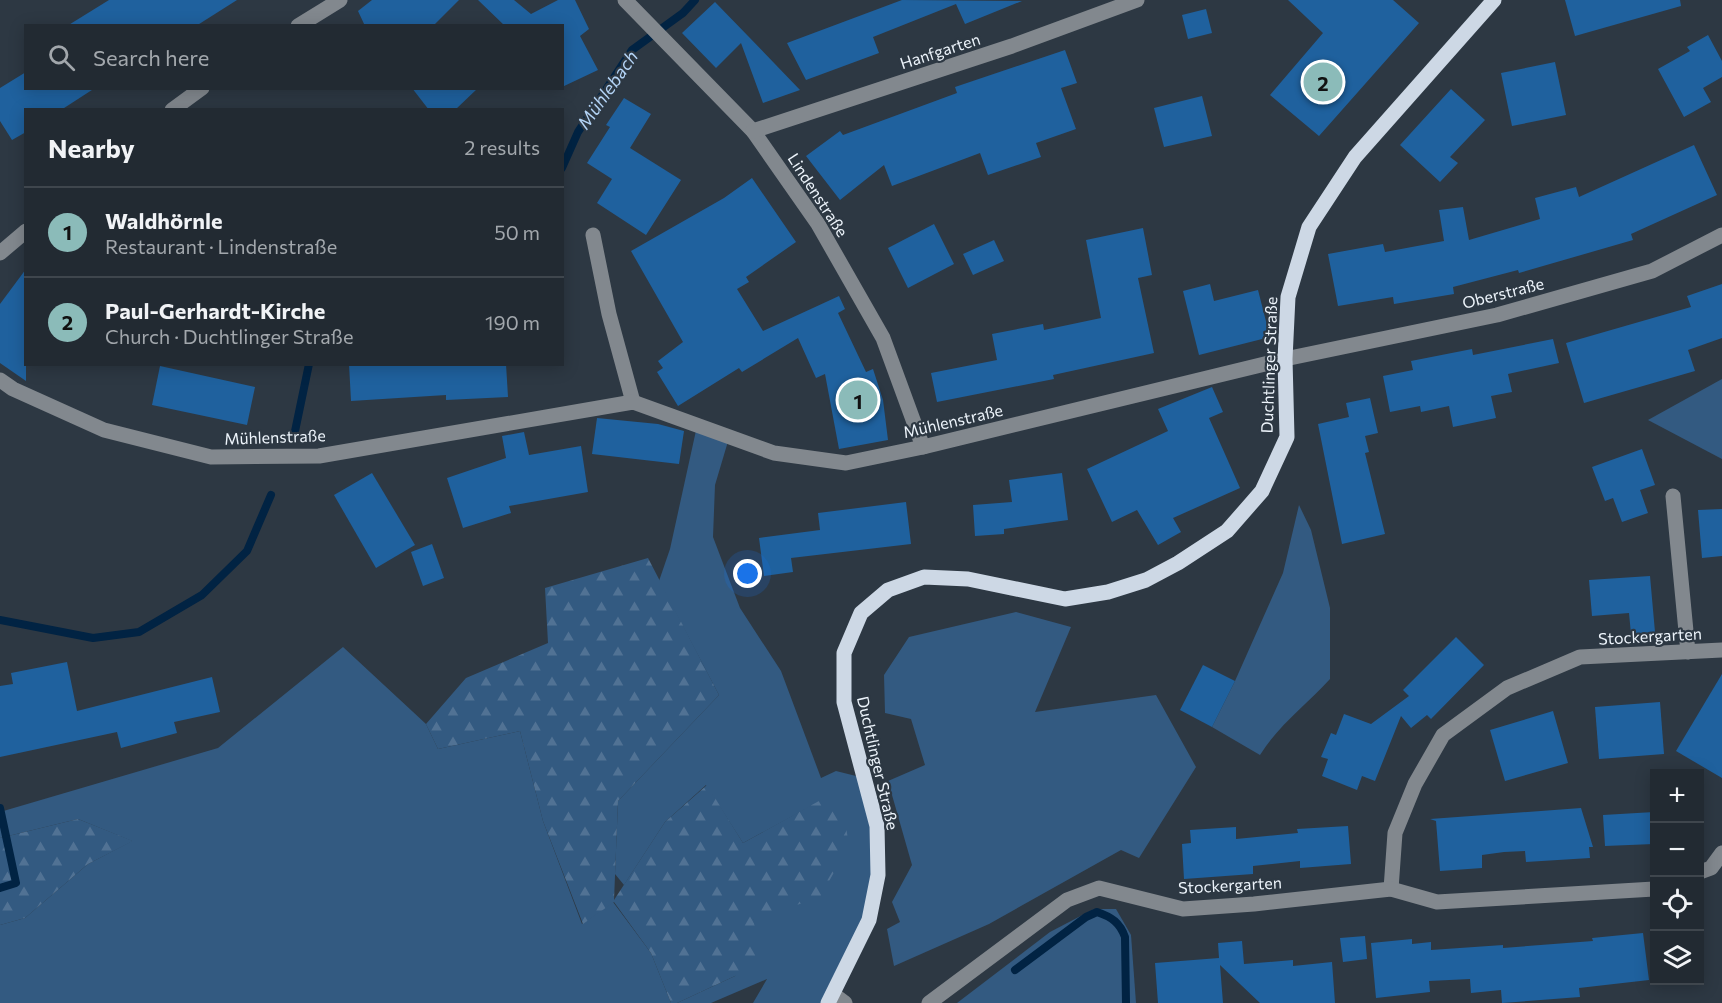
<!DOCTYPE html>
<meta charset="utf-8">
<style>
body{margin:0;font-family:Commissioner,sans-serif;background:#2a323a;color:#f1f3f6}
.controls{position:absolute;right:18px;bottom:18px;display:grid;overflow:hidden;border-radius:0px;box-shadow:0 3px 15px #0003}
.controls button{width:54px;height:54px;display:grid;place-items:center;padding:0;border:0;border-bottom:2px solid #3f464d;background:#222a32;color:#f1f3f6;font:30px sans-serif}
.you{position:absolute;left:748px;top:574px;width:21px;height:21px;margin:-15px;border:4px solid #fff;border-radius:50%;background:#1a73e8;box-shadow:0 0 0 9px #1a73e833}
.badge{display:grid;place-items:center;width:39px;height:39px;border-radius:50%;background:#8bbbb9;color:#111;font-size:20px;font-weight:700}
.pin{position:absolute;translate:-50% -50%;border:3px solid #fff;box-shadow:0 2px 6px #0006}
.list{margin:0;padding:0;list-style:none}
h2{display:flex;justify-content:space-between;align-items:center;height:78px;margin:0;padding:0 24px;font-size:26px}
h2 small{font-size:20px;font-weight:400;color:#a2a7ac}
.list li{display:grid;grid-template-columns:39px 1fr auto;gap:18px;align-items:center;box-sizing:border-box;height:90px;padding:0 24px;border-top:2px solid #3f464d}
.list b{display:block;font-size:22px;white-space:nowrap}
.list p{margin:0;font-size:20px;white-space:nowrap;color:#a2a7ac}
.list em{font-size:20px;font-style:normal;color:#a2a7ac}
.icon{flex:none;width:33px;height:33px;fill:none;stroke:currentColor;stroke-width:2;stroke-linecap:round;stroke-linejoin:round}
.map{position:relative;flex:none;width:1722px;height:1003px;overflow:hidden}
.search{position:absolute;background:#222a32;box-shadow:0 3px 15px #0003;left:24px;top:24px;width:540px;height:66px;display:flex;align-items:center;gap:15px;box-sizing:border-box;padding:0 21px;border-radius:0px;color:#a2a7ac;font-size:22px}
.panel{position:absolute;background:#222a32;box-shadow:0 3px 15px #0003;left:24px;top:108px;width:540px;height:258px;border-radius:0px}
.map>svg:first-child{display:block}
.green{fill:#335a81}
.forest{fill:url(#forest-firs)}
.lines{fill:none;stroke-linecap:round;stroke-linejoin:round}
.stream{stroke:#012343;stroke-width:8}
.building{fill:#1f619e}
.minor{stroke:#82888e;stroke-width:15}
.major{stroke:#cdd8e5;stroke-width:15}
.labels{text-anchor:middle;stroke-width:4.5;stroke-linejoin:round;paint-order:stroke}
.street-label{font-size:16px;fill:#edf4fb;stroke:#2d3843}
.water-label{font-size:18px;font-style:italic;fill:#b3d3f5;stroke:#2d3843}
</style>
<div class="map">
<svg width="1722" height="1003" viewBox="0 0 1722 1003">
<defs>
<pattern id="forest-firs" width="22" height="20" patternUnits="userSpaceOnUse" patternTransform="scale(1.5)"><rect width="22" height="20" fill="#335a81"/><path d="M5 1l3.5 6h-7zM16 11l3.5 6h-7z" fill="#517294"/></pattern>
</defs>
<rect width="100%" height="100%" fill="#2d3843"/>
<!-- green -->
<g class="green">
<polygon points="1722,379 1722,459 1648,420"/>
<polygon points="697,426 729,438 715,485 713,537 740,608 781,671 821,778 836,771 868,779 877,826 869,920 828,1003 753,1003 767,979 711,1003 677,1003 735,976 753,920 837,792 743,843 706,785 665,822 624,885 615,874 618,801 719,695 659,581 670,549"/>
<path d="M1299 505 1311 530 1330 608V679C1306 705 1278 726 1260 755L1212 727 1235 681 1283 573Z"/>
<polygon points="1016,612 1071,627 1035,712 1156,695 1196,767 1139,858 1121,850 989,924 894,966 887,929 900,922 892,902 912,865 888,781 925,765 911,719 885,713 884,675 909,637"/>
<polygon points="343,647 426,724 438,749 520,731 543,821 582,924 613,902 651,953 671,1003 0,1003 0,925 25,918 88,864 132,841 78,819 0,838 0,812 218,748"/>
<polygon points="1094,909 1116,909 1131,935 1136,1003 957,1003 1050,932"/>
</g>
<!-- forest -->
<g class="forest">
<polygon points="648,558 719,695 618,801 614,900 665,822 707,785 743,843 837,791 844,814 849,846 820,897 753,920 763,954 735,976 677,1003 671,1003 651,953 614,902 583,924 543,821 520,731 438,749 426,724 466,678 548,643 545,588"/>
<polygon points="78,819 133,841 88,864 25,918 0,925 0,838"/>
</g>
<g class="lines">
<!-- stream -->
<g class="stream">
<polyline points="562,168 578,132 632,50 683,13 695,0"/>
<polyline points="294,436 309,364"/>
<polyline points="0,620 93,638 139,632 202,595 247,551 271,495"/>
<polyline points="0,808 16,883 0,888"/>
<path d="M1015 970 1086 917 1097 912C1112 917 1120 923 1125 937L1126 1003"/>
</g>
</g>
<!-- building -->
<g class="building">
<polygon points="109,0 237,0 196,26 67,26"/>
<polygon points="372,0 459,0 433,26 365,26 358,11"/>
<polygon points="478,0 514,0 531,14 558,0 575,0 589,29 580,36 598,70 562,87 562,26 505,26"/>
<polygon points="902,0 1022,1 965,24 956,4 873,37 879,53 806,80 787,43"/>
<polygon points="1288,0 1393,0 1419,23 1319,136 1270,95 1323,33"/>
<polygon points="1565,0 1680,0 1681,6 1575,36"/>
<polygon points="715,2 748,36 800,90 763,103 741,43 716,68 682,33"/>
<polygon points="1206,9 1212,33 1188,39 1182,15"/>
<polygon points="1708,35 1722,61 1722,77 1703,88 1711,102 1684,117 1658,69 1690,51 1687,47"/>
<polygon points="1065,50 1077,83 1061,88 1076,129 1036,143 1041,157 988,175 980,153 892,186 884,165 840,200 806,156 840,131 843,135 957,93 955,87"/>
<polygon points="1555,62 1566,115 1512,126 1501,73"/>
<polygon points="26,72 26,88 95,88 61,110 26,110 26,132 12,140 0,121 0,88"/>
<polygon points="412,88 478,88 455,110 429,110"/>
<polygon points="1451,89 1485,120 1450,157 1458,163 1440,182 1400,145"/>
<polygon points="1202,96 1212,136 1164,147 1154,108"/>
<polygon points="624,98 651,114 630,148 681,180 646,235 597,203 612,179 587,163 610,127 606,125"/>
<polygon points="1694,145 1717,195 1631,234 1633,240 1519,273 1518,270 1453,287 1454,294 1394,304 1393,297 1338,306 1328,254 1383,244 1385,252 1444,241 1439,210 1463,207 1469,240 1540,219 1535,198 1576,187 1579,197"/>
<polygon points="752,178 796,242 746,277 749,282 737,289 763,331 839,296 845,309 838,313 866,372 873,369 883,400 888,440 839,449 825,374 816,378 798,338 742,372 739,368 678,406 657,372 663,368 658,361 683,342 631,251 724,198"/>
<polygon points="934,224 954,264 908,288 888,248"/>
<polygon points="1143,228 1152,275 1138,278 1154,353 1053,375 1054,379 937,402 931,373 997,360 992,334 1043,324 1044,330 1101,318 1086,240"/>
<polygon points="994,240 1004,261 973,275 963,254"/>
<polygon points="26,269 26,381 0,363 0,304"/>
<polygon points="1210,284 1214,301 1258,290 1270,337 1199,355 1183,291"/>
<polygon points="1722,284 1722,338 1688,350 1695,371 1584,403 1566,343 1691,307 1687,296"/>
<polygon points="1553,339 1559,363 1508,374 1512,392 1491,396 1496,418 1453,427 1449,406 1421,412 1420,406 1390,412 1383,376 1413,370 1411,361 1472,349 1473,355"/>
<polygon points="349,364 506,364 508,397 446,400 446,395 351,401"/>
<polygon points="160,366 255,387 247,425 152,405"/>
<polygon points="1212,387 1223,412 1209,418 1240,488 1173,518 1181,532 1158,545 1137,510 1112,522 1087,469 1168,431 1158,409"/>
<polygon points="1370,398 1378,433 1365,436 1369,452 1365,453 1385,534 1342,544 1318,424 1349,417 1346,403"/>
<polygon points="597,418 658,424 684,431 679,464 592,454"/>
<polygon points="524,432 529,455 581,446 588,492 509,506 511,513 463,528 447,478 506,458 502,436"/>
<polygon points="1642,449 1655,485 1640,490 1648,513 1622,522 1613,498 1605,501 1592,467"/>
<polygon points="372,473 415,545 376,568 334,495"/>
<polygon points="1062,473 1068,520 1004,529 1004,534 975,536 973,505 1012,502 1009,480"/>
<polygon points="906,502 911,544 791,558 793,572 764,576 759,538 820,530 818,513"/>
<polygon points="1722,509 1722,556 1702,558 1698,510"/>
<polygon points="432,544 444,578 423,586 411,552"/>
<polygon points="1650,576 1655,632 1631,634 1629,613 1592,616 1589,580"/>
<polygon points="1456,637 1484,665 1431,719 1427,715 1411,728 1401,716 1375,781 1362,776 1357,790 1322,776 1328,759 1321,757 1331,733 1336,735 1344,714 1371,724 1409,696 1403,690"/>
<polygon points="67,662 77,711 212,677 220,712 174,722 177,733 121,748 117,732 0,757 0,686 13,684 11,673"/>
<polygon points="1203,665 1235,681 1212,727 1180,710"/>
<polygon points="1722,674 1722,778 1676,751"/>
<polygon points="1660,702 1664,754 1599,759 1595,707"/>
<polygon points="1553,711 1568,763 1505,781 1490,730"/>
<polygon points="1581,808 1593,847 1589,847 1590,858 1526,862 1525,851 1504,852 1482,855 1482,868 1440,871 1436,821 1430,819"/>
<polygon points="1654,812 1654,844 1605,846 1603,815"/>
<polygon points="1348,826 1351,864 1300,868 1300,861 1253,866 1253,874 1184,879 1182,844 1191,843 1190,830 1236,827 1236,839 1298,833 1297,829"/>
<polygon points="1643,933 1649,980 1579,988 1580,997 1502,1003 1501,990 1471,993 1470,979 1429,981 1430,992 1376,998 1371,943 1412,939 1412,944 1431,942 1431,950 1503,945 1503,948 1593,941 1592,938"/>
<polygon points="1365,936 1367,959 1343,962 1340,938"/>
<polygon points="1242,941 1244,964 1293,960 1293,966 1332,962 1335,1003 1260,1003 1220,965 1223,1003 1158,1003 1155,963 1219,958 1218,943"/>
</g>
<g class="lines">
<!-- minor -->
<g class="minor">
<polyline points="625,0 753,131 818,224 883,338 923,447"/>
<polyline points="298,26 340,0"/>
<polyline points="172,110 202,88"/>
<polyline points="753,131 1012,46 1137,0"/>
<polyline points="593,235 609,314 633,402"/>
<polyline points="0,253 26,231"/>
<polyline points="0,380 13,389 104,430 211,457 319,456 633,402 774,453 846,463 923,447 1285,359 1497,315 1652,271 1722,235"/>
<polyline points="1673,496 1688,652"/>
<polyline points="1700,872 1711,868 1722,853"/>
<polyline points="1391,889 1395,833 1415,784 1443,735 1507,688 1580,657 1722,650"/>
<polyline points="833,994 845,1003"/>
<polyline points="929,1003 1067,900 1099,888 1183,909 1254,904 1391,889 1437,902 1654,889"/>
</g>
<!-- major -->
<polyline class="major" points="828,1003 869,920 878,875 877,826 844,702 844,653 861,613 888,590 924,577 968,579 1065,599 1108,592 1146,580 1178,563 1227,531 1262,491 1287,437 1285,359 1288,297 1309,227 1355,157 1494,0"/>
</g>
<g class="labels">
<!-- street labels -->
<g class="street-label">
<text transform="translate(940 51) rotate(-18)" y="6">Hanfgarten</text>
<text transform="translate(818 195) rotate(57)" y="6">Lindenstraße</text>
<text transform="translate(1503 293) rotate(-14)" y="6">Oberstraße</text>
<text transform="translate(1269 365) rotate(-88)" y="6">Duchtlinger Straße</text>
<text transform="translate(953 421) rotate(-13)" y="6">Mühlenstraße</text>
<text transform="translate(275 437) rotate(-2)" y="6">Mühlenstraße</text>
<text transform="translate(1650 636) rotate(-3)" y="6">Stockergarten</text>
<text transform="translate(878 763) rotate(77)" y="6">Duchtlinger Straße</text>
<text transform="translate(1230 885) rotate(-3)" y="6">Stockergarten</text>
</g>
<!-- water labels -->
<g class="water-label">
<text transform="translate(608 90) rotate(-55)" y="6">Mühlebach</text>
</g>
</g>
</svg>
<div class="controls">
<button>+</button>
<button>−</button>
<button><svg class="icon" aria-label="locate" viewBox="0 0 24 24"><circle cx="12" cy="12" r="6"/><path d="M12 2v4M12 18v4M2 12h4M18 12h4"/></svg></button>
<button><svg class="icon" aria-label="layers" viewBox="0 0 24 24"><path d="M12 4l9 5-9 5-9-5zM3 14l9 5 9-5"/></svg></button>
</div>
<div class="you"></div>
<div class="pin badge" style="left:858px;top:400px">1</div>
<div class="pin badge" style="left:1323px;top:82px">2</div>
<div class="search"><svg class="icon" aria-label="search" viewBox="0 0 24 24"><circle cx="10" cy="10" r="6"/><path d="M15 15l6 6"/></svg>Search here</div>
<section class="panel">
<h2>Nearby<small>2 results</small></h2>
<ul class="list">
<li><span class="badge">1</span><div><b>Waldhörnle</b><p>Restaurant · Lindenstraße</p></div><em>50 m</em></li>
<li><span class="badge">2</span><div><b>Paul-Gerhardt-Kirche</b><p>Church · Duchtlinger Straße</p></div><em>190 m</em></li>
</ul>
</section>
</div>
